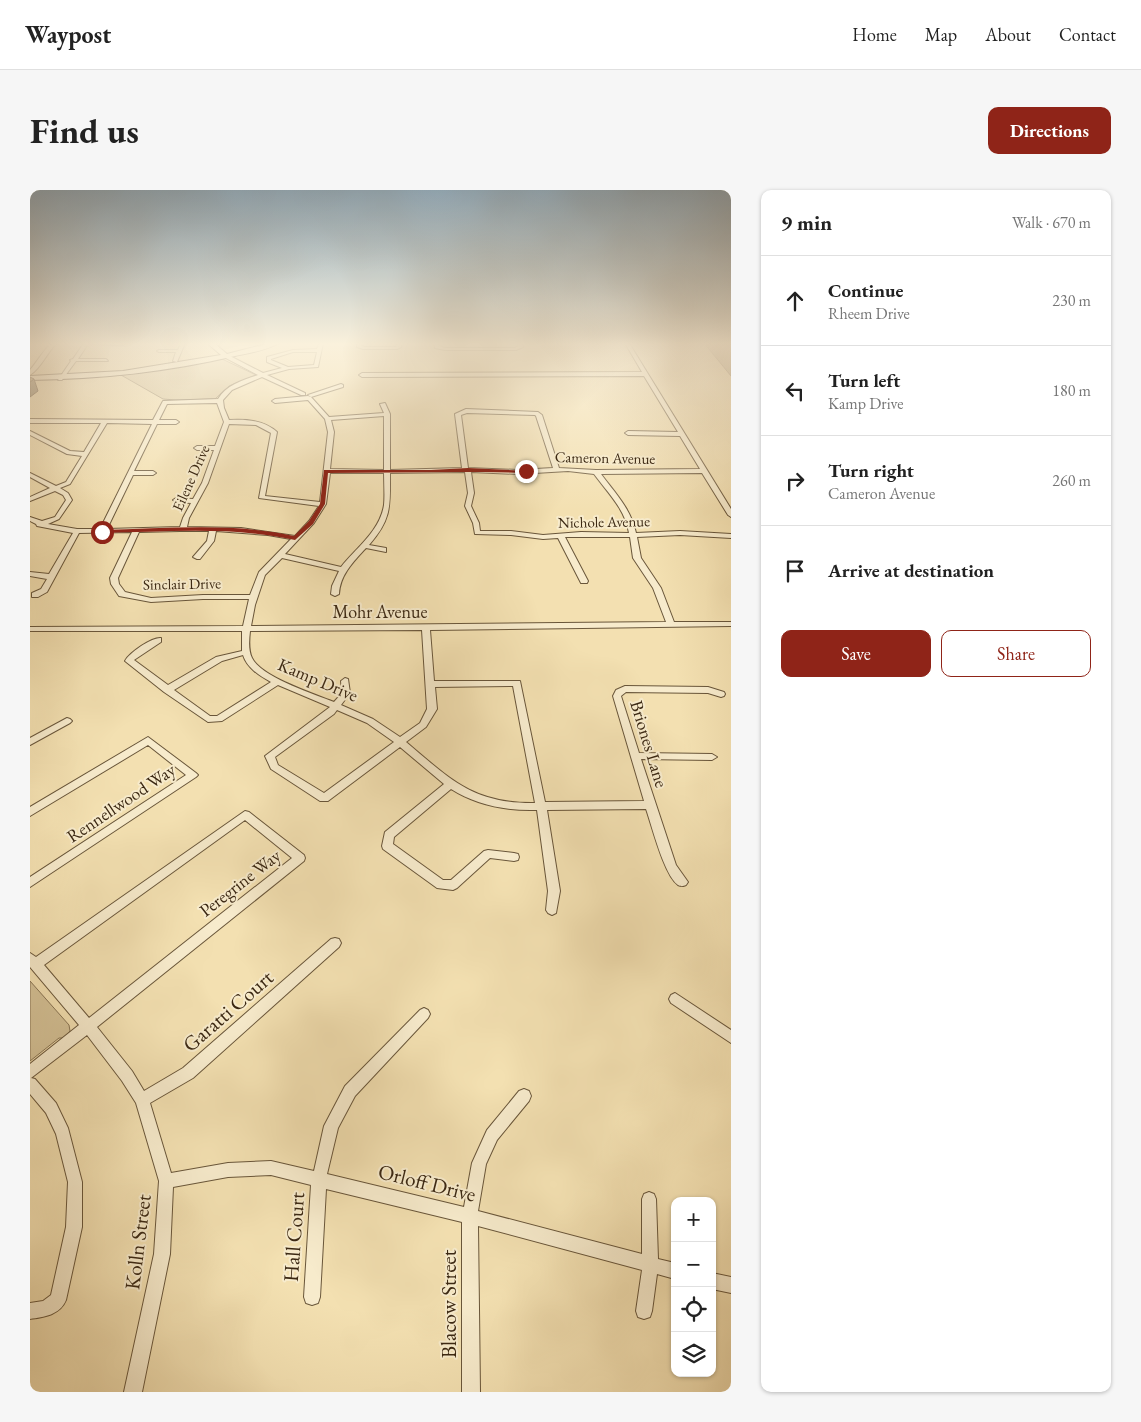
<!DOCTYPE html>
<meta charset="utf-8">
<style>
body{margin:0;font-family:"EB Garamond",serif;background:#f6f6f6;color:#222}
.controls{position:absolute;right:15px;bottom:15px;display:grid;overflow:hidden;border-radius:10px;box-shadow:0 1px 4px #0004}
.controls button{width:45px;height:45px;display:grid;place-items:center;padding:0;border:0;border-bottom:1px solid #e0e0e0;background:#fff;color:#222;font:25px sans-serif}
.stop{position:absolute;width:15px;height:15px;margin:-11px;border:4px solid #8f2418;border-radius:50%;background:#fff}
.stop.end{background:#8f2418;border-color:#fff;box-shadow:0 1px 5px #0008}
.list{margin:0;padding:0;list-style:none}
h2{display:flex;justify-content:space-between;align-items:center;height:65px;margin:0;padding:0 20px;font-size:21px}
h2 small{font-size:16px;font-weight:400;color:#767676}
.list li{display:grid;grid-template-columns:32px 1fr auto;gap:15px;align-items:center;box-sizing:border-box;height:90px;padding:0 20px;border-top:1px solid #e0e0e0}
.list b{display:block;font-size:19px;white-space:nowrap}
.list p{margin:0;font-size:16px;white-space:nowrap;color:#767676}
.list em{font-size:16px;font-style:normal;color:#767676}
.actions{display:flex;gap:10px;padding:15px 20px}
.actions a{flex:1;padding:11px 0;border:1px solid #8f2418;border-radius:10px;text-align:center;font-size:18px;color:#8f2418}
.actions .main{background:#8f2418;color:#fff}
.icon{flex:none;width:28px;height:28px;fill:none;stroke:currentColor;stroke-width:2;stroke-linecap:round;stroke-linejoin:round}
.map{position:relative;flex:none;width:701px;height:1202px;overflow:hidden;border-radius:10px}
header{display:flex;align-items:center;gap:30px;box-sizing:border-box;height:70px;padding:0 25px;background:#fff;border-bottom:1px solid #e0e0e0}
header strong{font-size:24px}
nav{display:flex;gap:28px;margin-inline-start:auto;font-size:18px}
.intro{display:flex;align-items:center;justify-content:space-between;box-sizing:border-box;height:120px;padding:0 30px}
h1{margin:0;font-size:35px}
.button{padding:12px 22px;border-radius:10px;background:#8f2418;color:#fff;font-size:18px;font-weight:700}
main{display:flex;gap:30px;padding:0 30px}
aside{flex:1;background:#fff;border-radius:10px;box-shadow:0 1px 4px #0004}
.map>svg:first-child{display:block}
.green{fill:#d4c196;stroke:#887454}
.water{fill:#b4a17b;stroke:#847151}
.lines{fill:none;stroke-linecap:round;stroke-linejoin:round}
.street-casing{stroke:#69563a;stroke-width:2}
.secondary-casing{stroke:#3b2813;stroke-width:2}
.street{fill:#f7ebcc;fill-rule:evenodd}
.secondary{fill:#f7ebcc;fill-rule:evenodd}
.shaded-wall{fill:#6c5f47;stroke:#3b2813}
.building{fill:#9b8865;stroke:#3b2813}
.route{fill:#8f2418}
.labels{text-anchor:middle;stroke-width:4;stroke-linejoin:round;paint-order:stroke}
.far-street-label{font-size:15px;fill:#3b2813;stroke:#f7ebcc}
.street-label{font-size:18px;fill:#3b2813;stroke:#f7ebcc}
.near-street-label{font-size:21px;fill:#3b2813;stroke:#f7ebcc}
</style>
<header>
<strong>Waypost</strong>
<nav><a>Home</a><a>Map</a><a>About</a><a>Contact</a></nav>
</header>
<div class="intro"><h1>Find us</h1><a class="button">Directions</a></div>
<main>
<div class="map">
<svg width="701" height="1202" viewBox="0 0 701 1202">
<rect width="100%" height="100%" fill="#f3e0b1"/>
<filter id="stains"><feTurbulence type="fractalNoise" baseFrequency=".004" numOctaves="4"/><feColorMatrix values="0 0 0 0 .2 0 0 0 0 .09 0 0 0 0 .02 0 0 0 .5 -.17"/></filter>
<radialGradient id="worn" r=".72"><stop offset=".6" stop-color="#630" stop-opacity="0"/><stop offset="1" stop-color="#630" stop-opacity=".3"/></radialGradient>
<!-- green -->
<g class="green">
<polygon points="192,169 226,185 199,196 185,209 146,210 133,209 91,185"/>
<polygon points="0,791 39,835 40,841 35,848 29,848 0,871"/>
</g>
<!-- water -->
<polygon class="water" points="674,153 701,153 701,186"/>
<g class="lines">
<defs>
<g id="street">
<path d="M22 153H27C17 162 12 177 0 185V180C8 171 14 159 22 153Z"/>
<polygon points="54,153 92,153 94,154 92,155 58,154 48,169 76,169 78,171 46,171 32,190 28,190 41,171 40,170 43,169"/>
<polygon points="151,153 155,153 147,172 143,171 146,162 129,162 127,161 129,160 148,160"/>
<path d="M289 153H293L288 177 259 179 237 185 275 203V205H271L232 187 202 200 193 210 194 218 199 230C216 229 234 230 247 242L235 306 290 312 298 242 295 229 278 210 245 213 242 211 245 209 278 206 281 207 299 227 354 223 350 214 355 213 360 224V280L432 278 425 224 436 219 508 222 512 225 529 278 566 280 670 279 650 246 598 245 595 243 598 241 648 242 614 186 332 187 329 185 332 183 612 182 595 153H599L701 319V327L698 325 672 283 571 284C585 303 601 319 606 343L650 341 701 344V348L650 345 607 347 611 368 631 398 644 432H701V436L400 440 404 491H490L515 612 614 611 583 506 586 500 595 496 678 497 694 502 695 504 694 506 691 507 678 503 596 502 591 506 609 563 682 564 687 567 682 570 611 569 646 675 658 692 656 695C653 696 652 697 648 695 634 685 622 636 616 619L517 620 530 701 526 723 522 725 518 723 516 720 518 701 507 620C477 621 446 615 421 599L364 647 363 654 413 690H421L454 661 458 660 484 663 488 664 489 667 488 670 484 671 460 668 427 698 423 700 407 698 353 659 352 656 355 642 414 594 370 557 298 611H290L241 579 235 566 300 517 248 495 192 531 178 532 134 502 95 471C99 463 122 447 131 448V452L104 470 138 495 186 467 212 461V441H0V437L213 436 219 409H173L121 412 89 406 81 394 80 388 102 342 49 343 17 402 8 407H2V403L11 399 17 389 0 386V382L19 384 43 343 7 336 6 334 0 331V327L12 331 25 327 36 310 33 305 25 301 0 311V307L20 298 0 287V283L26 296 36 292 52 266 37 264 0 245V241L40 261 54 262 71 233H0V229L123 230 133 211 188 209C196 195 213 190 228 185L194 167V165H198L233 183 252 178 237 172V167L263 160 287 159ZM263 162H287L284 175 258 177 241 170V169ZM187 213 194 232 185 256H167L164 258 167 260H184L172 293 163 309 146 308 143 310 146 312 161 313 153 328 150 337 77 339 103 285H123L126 283 123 281H104L127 234H146L149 232 146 230H129L137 214ZM437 223 505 225 506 226 523 278 488 280 438 278 431 225ZM354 226V280L300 279 304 242 301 230ZM77 233 122 234 70 339H47L18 334 29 329 42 310 38 303 30 298 40 294ZM199 234 226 235 241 243 229 308 289 316 279 331 265 346 211 338 157 337 159 328 178 293ZM538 281 564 284C578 303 595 319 599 343L551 342 513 345 481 341H450L449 333 441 316 444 303 441 282 488 284ZM435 282 438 303 435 316 443 333 445 344 481 345 513 349 528 348 551 393H557L558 391 535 347H600L603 368 623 398 636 432 221 436 225 415 235 385 252 368 309 381 302 396 301 404 305 406 309 404C310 385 323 372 336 358L356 362V358L339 355C362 329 360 316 360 283ZM300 283H354C354 294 355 305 354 315 350 341 326 358 311 377L255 364 284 333 296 314ZM150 341H179L177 351 163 367 167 369H170L184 351 186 341 238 345 261 349 229 382 220 405H173L121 408 95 402 89 394 88 388 109 342ZM392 440 397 519 390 533 370 547 343 529 311 515 320 503 318 489 315 488 311 491 312 503 304 512C284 504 231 487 222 468 218 460 219 450 220 441ZM213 465C217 478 230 486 241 492L187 526H180L144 500 192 471ZM483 496 505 613C443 614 420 589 376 552L396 537 407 519 405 497ZM307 520 337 533 364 552 294 603 248 575 245 567 304 524Z"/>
<polygon points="327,153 331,153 331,155 334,157 366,157 367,153 371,153 371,157 367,159 333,159 327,157"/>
<polygon points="404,153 408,153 409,156 415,158 485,158 488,156 488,153 492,153 493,157 486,160 415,160 405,158"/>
<polygon points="311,194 313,195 313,197 281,207 278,205"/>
<polygon points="37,528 40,529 42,531 40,533 0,555 0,548"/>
<polygon points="118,547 166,583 168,585 166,587 0,697 0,687 156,585 118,555 0,626 0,617"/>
<path d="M215 621 219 622 274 665 275 668 274 671 67 837 102 881 114 901 153 878 301 749 305 748 309 749 311 753 309 757 163 888 120 913 141 983 198 973 241 971 284 981 294 936 315 896 390 820 394 818 398 820 400 824 398 828 325 906 308 938 297 984 434 1017 442 973 457 940 489 901 494 899 499 901 501 906 499 911 467 950 456 974 448 1021 612 1064V1009L614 1004 619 1002 624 1004 626 1009 628 1069 645 1073V1089L627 1084 622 1121 620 1127 614 1129 608 1127 606 1121 612 1080 448 1036 450 1202H432V1032L296 999 290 1107 288 1113 282 1115 276 1113 274 1107 281 995 241 985 198 987 143 997 140 1064 112 1202H94L124 1064 129 991 106 913 92 891 57 845 1 888 5 889 26 913 38 938 52 992V1037L36 1110C30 1125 14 1127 0 1129V1113L13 1111 21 1105 36 1037 38 992 26 944 16 923 0 904V874L49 835 0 777V763L6 767ZM215 630 262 668 59 828 14 775Z"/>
<polygon points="645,803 701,840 701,853 641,813 639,809 641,805"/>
<polygon points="682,1083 701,1087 701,1103 682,1099"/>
</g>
<path id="secondary" d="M177 153H184L197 164 240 153H249C238 160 219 163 205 166 138 182 69 189 0 190V186L93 181 191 165Z"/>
</defs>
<!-- street casing -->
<use href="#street" class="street-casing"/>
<!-- secondary casing -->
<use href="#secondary" class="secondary-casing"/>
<!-- street -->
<use href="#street" class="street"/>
<!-- secondary -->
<use href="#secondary" class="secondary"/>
</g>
<!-- shaded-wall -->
<polygon class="shaded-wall" points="4,189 8,201 0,207 0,192"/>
<!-- building -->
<polygon class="building" points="0,187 4,189 0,192"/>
<!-- sky -->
<linearGradient id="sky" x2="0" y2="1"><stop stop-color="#93acbc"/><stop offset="0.48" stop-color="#faf1dc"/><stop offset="1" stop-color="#faf1dc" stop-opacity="0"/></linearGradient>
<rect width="701" height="321" fill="url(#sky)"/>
<!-- route -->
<path class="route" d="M438 278 499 281 496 283C430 281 364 283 298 283L295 314 283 334 265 350C202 336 136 342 72 343L69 342 72 340C135 339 201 332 264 346L279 331 290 314 294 280H401Z"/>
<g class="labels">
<!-- far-street labels -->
<g class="far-street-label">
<text transform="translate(575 268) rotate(1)" y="5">Cameron Avenue</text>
<text transform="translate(161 288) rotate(-66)" y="5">Eilene Drive</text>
<text transform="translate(574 332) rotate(-1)" y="5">Nichole Avenue</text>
<text transform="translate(152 394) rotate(-1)" y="5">Sinclair Drive</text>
</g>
<!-- street labels -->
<g class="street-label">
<text x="350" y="428">Mohr Avenue</text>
<text transform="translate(288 490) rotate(23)" y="6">Kamp Drive</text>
<text transform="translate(619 554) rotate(73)" y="6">Briones Lane</text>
<text transform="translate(91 613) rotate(-34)" y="6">Rennellwood Way</text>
<text transform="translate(210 693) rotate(-38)" y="6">Peregrine Way</text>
</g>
<!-- near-street labels -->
<g class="near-street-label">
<text transform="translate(198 821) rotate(-41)" y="7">Garatti Court</text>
<text transform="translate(397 993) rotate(14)" y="7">Orloff Drive</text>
<text transform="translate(264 1047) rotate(-86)" y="7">Hall Court</text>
<text transform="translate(108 1052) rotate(-83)" y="7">Kolln Street</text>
<text transform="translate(419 1114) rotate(-90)" y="7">Blacow Street</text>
</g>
</g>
<rect width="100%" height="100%" filter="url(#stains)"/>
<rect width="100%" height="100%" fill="url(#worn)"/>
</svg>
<div class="controls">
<button>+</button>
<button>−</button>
<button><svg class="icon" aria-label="locate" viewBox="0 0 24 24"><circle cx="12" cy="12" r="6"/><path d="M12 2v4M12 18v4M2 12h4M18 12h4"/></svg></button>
<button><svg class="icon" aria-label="layers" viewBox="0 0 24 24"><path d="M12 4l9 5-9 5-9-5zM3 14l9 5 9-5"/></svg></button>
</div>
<div class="stop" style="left:72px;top:342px"></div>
<div class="stop end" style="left:496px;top:281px"></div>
</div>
<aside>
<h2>9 min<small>Walk · 670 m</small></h2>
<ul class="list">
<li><svg class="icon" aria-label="ahead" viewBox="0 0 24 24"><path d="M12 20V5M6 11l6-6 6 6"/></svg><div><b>Continue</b><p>Rheem Drive</p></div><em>230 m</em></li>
<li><svg class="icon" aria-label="left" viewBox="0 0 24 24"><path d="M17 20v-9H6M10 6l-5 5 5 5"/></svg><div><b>Turn left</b><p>Kamp Drive</p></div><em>180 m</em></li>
<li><svg class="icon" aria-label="right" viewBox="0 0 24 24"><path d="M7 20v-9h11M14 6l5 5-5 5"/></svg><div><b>Turn right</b><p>Cameron Avenue</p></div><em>260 m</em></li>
<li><svg class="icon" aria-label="arrive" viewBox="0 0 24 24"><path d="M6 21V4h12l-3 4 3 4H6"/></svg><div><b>Arrive at destination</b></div></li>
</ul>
<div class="actions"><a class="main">Save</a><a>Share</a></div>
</aside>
</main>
